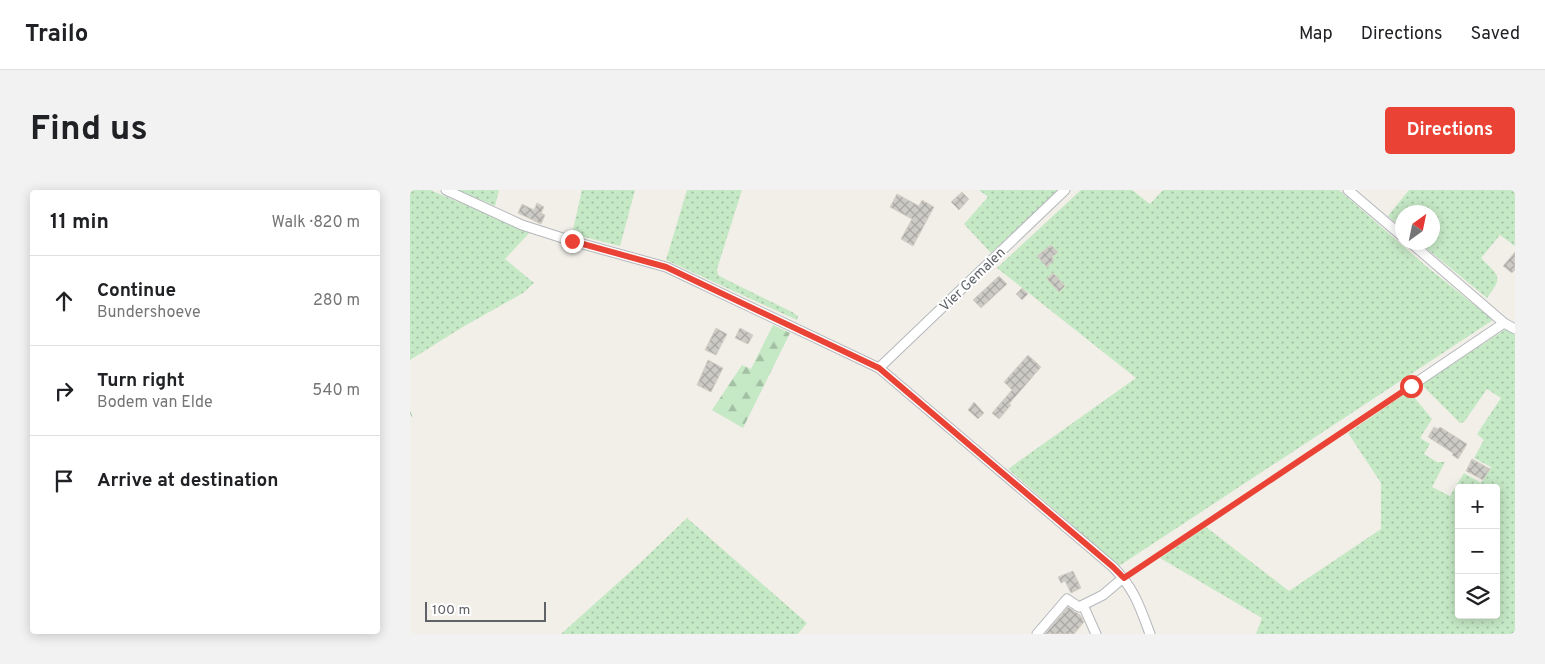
<!DOCTYPE html>
<meta charset="utf-8">
<style>
body{margin:0;font-family:Overpass,sans-serif;background:#f2f2f2;color:#202124}
.controls{position:absolute;right:15px;bottom:15px;display:grid;overflow:hidden;border-radius:5px;box-shadow:0 2px 12px #0003}
.controls button{width:45px;height:45px;display:grid;place-items:center;padding:0;border:0;border-bottom:1px solid #e0e0e0;background:#fff;color:#202124;font:25px sans-serif}
.compass{position:absolute;left:985px;top:15px;width:45px;height:45px;border-radius:50%;background:#fff;box-shadow:0 2px 12px #0003;rotate:33deg}
.scale{position:absolute;left:15px;bottom:12px;width:121px;box-sizing:border-box;padding-left:5px;border:2px solid #5f6368;border-top:0;font-size:14px;line-height:18px;white-space:nowrap;color:#5f6368;-webkit-text-stroke:4px #fff;paint-order:stroke}
.stop{position:absolute;width:15px;height:15px;margin:-11px;border:4px solid #ea4335;border-radius:50%;background:#fff}
.stop.end{background:#ea4335;border-color:#fff;box-shadow:0 1px 5px #0008}
.list{margin:0;padding:0;list-style:none}
h2{display:flex;justify-content:space-between;align-items:center;height:65px;margin:0;padding:0 20px;font-size:21px}
h2 small{font-size:16px;font-weight:400;color:#757577}
.list li{display:grid;grid-template-columns:32px 1fr auto;gap:15px;align-items:center;box-sizing:border-box;height:90px;padding:0 20px;border-top:1px solid #e0e0e0}
.list b{display:block;font-size:19px;white-space:nowrap}
.list p{margin:0;font-size:16px;white-space:nowrap;color:#757577}
.list em{font-size:16px;font-style:normal;color:#757577}
.icon{flex:none;width:28px;height:28px;fill:none;stroke:currentColor;stroke-width:2;stroke-linecap:round;stroke-linejoin:round}
.map{position:relative;flex:none;width:1105px;height:444px;overflow:hidden;border-radius:5px}
header{display:flex;align-items:center;gap:30px;box-sizing:border-box;height:70px;padding:0 25px;background:#fff;border-bottom:1px solid #e0e0e0}
header strong{font-size:24px}
nav{display:flex;gap:28px;margin-inline-start:auto;font-size:18px}
.intro{display:flex;align-items:center;justify-content:space-between;box-sizing:border-box;height:120px;padding:0 30px}
h1{margin:0;font-size:35px}
.button{padding:12px 22px;border-radius:5px;background:#ea4335;color:#fff;font-size:18px;font-weight:700}
main{display:flex;gap:30px;padding:0 30px}
aside{flex:1;background:#fff;border-radius:5px;box-shadow:0 2px 12px #0003}
.map>svg:first-child{display:block}
.grass{fill:url(#grass-dots);fill-rule:evenodd}
.forest{fill:url(#forest-firs)}
.building{fill:url(#building-cross-hatch);stroke:#d6d1c6}
.lines{fill:none;stroke-linecap:round;stroke-linejoin:round}
.minor-casing{stroke:#b5b8bc;stroke-width:11}
.path{stroke:#9cc7a9;stroke-width:1;stroke-dasharray:5 2.5;stroke-linecap:butt}
.minor{stroke:#fff;stroke-width:9}
.route{stroke:#ea4335;stroke-width:6}
.labels{text-anchor:middle;stroke-width:4;stroke-linejoin:round;paint-order:stroke}
.street-label{font-size:14px;fill:#5f6368;stroke:#fff}
</style>
<header>
<strong>Trailo</strong>
<nav><a>Map</a><a>Directions</a><a>Saved</a></nav>
</header>
<div class="intro"><h1>Find us</h1><a class="button">Directions</a></div>
<main>
<aside>
<h2>11 min<small>Walk · 820 m</small></h2>
<ul class="list">
<li><svg class="icon" aria-label="ahead" viewBox="0 0 24 24"><path d="M12 20V5M6 11l6-6 6 6"/></svg><div><b>Continue</b><p>Bundershoeve</p></div><em>280 m</em></li>
<li><svg class="icon" aria-label="right" viewBox="0 0 24 24"><path d="M7 20v-9h11M14 6l5 5-5 5"/></svg><div><b>Turn right</b><p>Bodem van Elde</p></div><em>540 m</em></li>
<li><svg class="icon" aria-label="arrive" viewBox="0 0 24 24"><path d="M6 21V4h12l-3 4 3 4H6"/></svg><div><b>Arrive at destination</b></div></li>
</ul>
</aside>
<div class="map">
<svg width="1105" height="444" viewBox="0 0 1105 444">
<defs>
<pattern id="grass-dots" width="8" height="8" patternUnits="userSpaceOnUse" patternTransform="scale(1.25)"><rect width="8" height="8" fill="#c5e8c5"/><path d="M2 2h.1M6 6h.1" fill="none" stroke="#a3c0a4" stroke-width="1.8" stroke-linecap="round"/></pattern>
<pattern id="forest-firs" width="22" height="20" patternUnits="userSpaceOnUse" patternTransform="scale(1.25)"><rect width="22" height="20" fill="#c5e8c5"/><path d="M5 1l3.5 6h-7zM16 11l3.5 6h-7z" fill="#a3c0a4"/></pattern>
<pattern id="building-cross-hatch" width="8" height="8" patternUnits="userSpaceOnUse" patternTransform="scale(1.25)"><rect width="8" height="8" fill="#cccac5"/><path d="M0 0l8 8M0 8l8-8" fill="none" stroke="#a9a8a4"/></pattern>
</defs>
<rect width="100%" height="100%" fill="#f1efe8"/>
<!-- grass -->
<g class="grass">
<polygon points="0,0 20,0 120,42 95,69 124,93 113,103 51,138 0,170"/>
<polygon points="47,0 89,0 85,16"/>
<polygon points="172,0 225,0 210,56 162,44"/>
<polygon points="277,0 332,0 307,79 308,85 317,90 382,122 388,126 387,130 256,70"/>
<polygon points="569,0 648,0 581,63 554,34 578,7"/>
<polygon points="671,0 722,0 740,14 753,0 929,0 1016,76 1083,130 709,376 598,279 726,188 587,78"/>
<path d="M999 0H1105V56L1090 45 1071 68C1089 87 1094 85 1077 108L1010 53 1022 52V22H992V38L978 26Z"/>
<path d="M1096 139 1105 145V444H846L852 428 750 368 796 337 879 401 971 339V293L938 243 999 201 1022 229 1010 248 1020 254 1014 264 1027 272H1035L1022 297 1040 306 1054 283 1071 293 1081 277 1064 268 1074 250 1067 244 1091 208 1077 199 1054 232 1050 233 1011 194ZM1049 298H1086V425H1049Z"/>
<polygon points="277,328 397,433 388,444 151,444 230,373"/>
</g>
<!-- forest -->
<polygon class="forest" points="363,135 380,143 333,238 302,220 332,175 341,179"/>
<!-- building -->
<g class="building">
<polygon points="552,2 559,9 549,20 541,12"/>
<polygon points="487,4 509,16 512,10 524,17 503,56 491,49 502,29 480,17"/>
<polygon points="127,13 134,17 131,23 135,25 131,34 108,23 112,14 124,20"/>
<polygon points="641,55 648,62 642,67 644,70 637,77 627,66"/>
<polygon points="1105,62 1105,80 1102,83 1093,76"/>
<polygon points="643,83 655,96 649,102 637,89"/>
<polygon points="589,86 597,94 571,118 563,110"/>
<polygon points="612,98 618,104 612,110 606,104"/>
<polygon points="306,138 317,144 306,165 295,160"/>
<polygon points="330,138 343,145 338,154 325,148"/>
<polygon points="618,165 631,177 599,214 601,215 589,229 582,223 602,200 594,192"/>
<polygon points="298,170 313,178 301,202 287,195"/>
<polygon points="564,212 574,223 568,229 558,220"/>
<polygon points="1024,237 1028,239 1030,237 1057,254 1048,269 1042,265 1043,263 1018,247"/>
<polygon points="1062,269 1080,279 1073,290 1056,281"/>
<polygon points="663,381 671,398 661,403 655,391 651,393 648,387"/>
<polygon points="658,417 670,425 674,432 664,444 635,444"/>
</g>
<g class="lines">
<defs>
<g id="minor">
<path d="M36 0 112 35 162 51 256 77 469 178 703 377C724 398 730 417 740 444"/>
<polyline points="938,0 992,46"/>
<polyline points="1000,52 1094,133 1105,139"/>
<polyline points="469,178 655,0"/>
<polyline points="1001,196 1094,133"/>
<polyline points="673,415 686,444"/>
<polyline points="627,444 657,409 669,417 693,405 713,388"/>
</g>
</defs>
<!-- minor casing -->
<use href="#minor" class="minor-casing"/>
<!-- path -->
<g class="path">
<polyline points="0,222 3,229"/>
<polyline points="720,383 993,201"/>
</g>
<!-- minor -->
<use href="#minor" class="minor"/>
</g>
<g class="lines">
<!-- route -->
<polyline class="route" points="162,51 256,77 469,178 703,377 714,388 1001,196"/>
</g>
<g class="labels">
<!-- street labels -->
<g class="street-label">
<text transform="translate(562 89) rotate(-44)" y="5">Vier Gemalen</text>
</g>
</g>
</svg>
<div class="controls">
<button>+</button>
<button>−</button>
<button><svg class="icon" aria-label="layers" viewBox="0 0 24 24"><path d="M12 4l9 5-9 5-9-5zM3 14l9 5 9-5"/></svg></button>
</div>
<svg class="compass" viewBox="-18 -18 36 36"><path d="M0-13l5 13h-10z" fill="#e53935"/><path d="M0 13l5-13h-10z" fill="#757577"/></svg>
<div class="scale">100 m</div>
<div class="stop" style="left:1001px;top:196px"></div>
<div class="stop end" style="left:162px;top:51px"></div>
</div>
</main>
